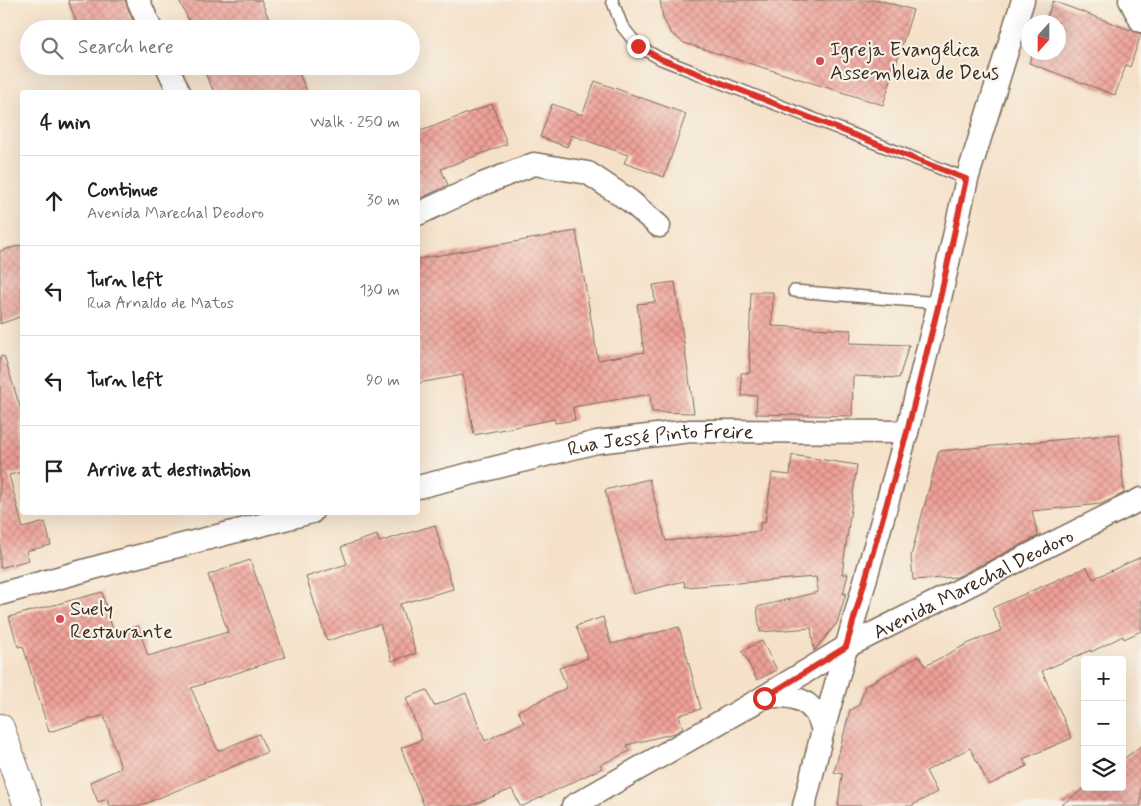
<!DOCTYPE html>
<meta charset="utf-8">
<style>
body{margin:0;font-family:Mynerve,sans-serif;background:#f6f6f6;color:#222}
.controls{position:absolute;right:15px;bottom:15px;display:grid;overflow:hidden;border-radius:5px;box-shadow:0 5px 20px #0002}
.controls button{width:45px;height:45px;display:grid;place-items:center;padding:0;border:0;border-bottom:1px solid #e0e0e0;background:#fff;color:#222;font:25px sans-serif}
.compass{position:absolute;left:1021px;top:15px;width:45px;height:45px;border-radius:50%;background:#fff;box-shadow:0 5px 20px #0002;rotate:201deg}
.stop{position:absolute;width:15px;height:15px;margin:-11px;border:4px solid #d93025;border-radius:50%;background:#fff}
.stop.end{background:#d93025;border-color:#fff;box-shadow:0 1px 5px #0008}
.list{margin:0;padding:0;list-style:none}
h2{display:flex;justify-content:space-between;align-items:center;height:65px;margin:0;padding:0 20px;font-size:21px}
h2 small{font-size:16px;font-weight:400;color:#767676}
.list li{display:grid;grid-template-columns:32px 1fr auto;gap:15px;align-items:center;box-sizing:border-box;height:90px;padding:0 20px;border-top:1px solid #e0e0e0}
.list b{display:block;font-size:19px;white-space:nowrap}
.list p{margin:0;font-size:16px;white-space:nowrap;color:#767676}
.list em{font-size:16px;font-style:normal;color:#767676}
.icon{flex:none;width:28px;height:28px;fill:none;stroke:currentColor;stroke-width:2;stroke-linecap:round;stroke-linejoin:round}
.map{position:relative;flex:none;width:1141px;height:806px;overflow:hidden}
.search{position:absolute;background:#fff;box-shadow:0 5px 20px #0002;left:20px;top:20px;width:400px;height:55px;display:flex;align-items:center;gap:12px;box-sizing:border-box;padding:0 18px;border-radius:28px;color:#767676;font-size:19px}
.panel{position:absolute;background:#fff;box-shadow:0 5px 20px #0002;left:20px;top:90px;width:400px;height:425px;border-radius:5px}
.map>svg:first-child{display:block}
.building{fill:url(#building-cross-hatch)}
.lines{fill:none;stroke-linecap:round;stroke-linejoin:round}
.service-casing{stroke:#7c6a5a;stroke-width:14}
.minor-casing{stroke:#7c6a5a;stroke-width:25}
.primary-casing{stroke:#7c6a5a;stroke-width:30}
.service{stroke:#fff;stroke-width:11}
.minor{stroke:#fff;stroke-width:22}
.primary{stroke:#fff;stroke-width:28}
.route{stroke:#d93025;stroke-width:6}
.poi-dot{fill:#d1495b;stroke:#f7f3e8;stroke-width:2}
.labels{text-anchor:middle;stroke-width:4.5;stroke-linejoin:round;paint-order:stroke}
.poi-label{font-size:20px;fill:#3b2a1e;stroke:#f7f3e8;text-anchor:start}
.street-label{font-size:20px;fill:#3b2a1e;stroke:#f7f3e8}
</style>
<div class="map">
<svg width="1141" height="806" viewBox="0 0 1141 806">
<defs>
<pattern id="building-cross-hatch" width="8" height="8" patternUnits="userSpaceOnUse" patternTransform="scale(1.25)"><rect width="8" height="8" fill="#efa098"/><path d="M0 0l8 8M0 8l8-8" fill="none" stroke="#c3837b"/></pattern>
</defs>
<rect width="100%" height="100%" fill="#f7f3e8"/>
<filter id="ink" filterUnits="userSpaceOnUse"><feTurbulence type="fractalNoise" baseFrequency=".02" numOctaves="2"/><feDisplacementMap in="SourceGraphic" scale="10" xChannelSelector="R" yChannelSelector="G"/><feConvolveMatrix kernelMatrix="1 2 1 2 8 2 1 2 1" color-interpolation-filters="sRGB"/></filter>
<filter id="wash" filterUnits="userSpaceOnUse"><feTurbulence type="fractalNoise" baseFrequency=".0096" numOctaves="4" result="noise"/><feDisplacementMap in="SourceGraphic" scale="20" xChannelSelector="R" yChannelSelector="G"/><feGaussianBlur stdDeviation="1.12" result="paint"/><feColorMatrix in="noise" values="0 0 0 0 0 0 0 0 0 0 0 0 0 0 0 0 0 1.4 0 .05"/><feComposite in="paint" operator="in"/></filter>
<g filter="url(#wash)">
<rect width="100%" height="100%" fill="#f5e1c9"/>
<g id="blocks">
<!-- building -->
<g class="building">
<polygon points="68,0 125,0 136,29 79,29"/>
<polygon points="179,0 261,0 273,29 188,29 187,27 191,25"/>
<polygon points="660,0 879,0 913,10 883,105 684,43 671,33 663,18"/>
<polygon points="1053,1 1141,34 1130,67 1126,65 1115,95 1029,63 1033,52 1058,52 1058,22 1045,22"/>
<polygon points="202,66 296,66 307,92 214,92"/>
<polygon points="595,81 686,114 664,177 624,163 628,155 571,135 567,147 540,137 552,104 582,115"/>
<polygon points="492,104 507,144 441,169 448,185 418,200 418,132"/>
<polygon points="576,231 598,360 644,352 637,304 655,302 653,285 675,282 694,413 652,412 650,394 573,407 575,420 555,423 555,419 474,435 463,375 418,383 418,259"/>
<polygon points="22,245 22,316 0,324 0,251"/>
<polygon points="751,292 773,292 772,326 851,330 850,343 909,345 899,378 853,376 852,416 756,414 757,395 742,396 741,373 750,373 749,348"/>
<polygon points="4,356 22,413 22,472 9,475 23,528 45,522 51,545 26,551 29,560 0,568 0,357"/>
<polygon points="1119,434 1124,493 1101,504 1032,511 1038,536 957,577 913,580 911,556 939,451"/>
<polygon points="792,455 857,465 842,574 848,574 843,594 846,593 837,623 815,650 814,651 811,628 760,632 757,607 818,592 816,577 685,587 684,581 633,594 605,490 649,479 666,541 760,531 760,522 765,523 772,473 790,475"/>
<polygon points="435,525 453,589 400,604 416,653 392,661 380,624 327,641 306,577 347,564 341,547 377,535 379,542"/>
<polygon points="1141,557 1141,631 1124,639 1123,636 1091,652 1091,650 1042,671 1072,738 1023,759 1027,766 989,785 970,748 926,771 937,792 911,806 838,806 842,774 834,772 850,710 859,705 865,686 919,656 925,666 967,644 1002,630 992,608 1087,567 1093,579"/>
<polygon points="250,560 285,657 191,688 218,751 259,734 267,752 140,806 110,806 107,799 98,802 90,782 121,768 104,715 49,732 23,646 18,647 9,617 102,592 114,634 138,626 148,656 228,632 208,575"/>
<polygon points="603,617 611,644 679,627 701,709 679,715 683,728 675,733 627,745 630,751 600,765 602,768 523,806 520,806 512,789 470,806 424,806 401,748 422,740 406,698 427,690 434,706 466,693 485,741 524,722 518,711 567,688 559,668 588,658 576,626"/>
<polygon points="762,641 777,670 757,680 742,651"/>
<polygon points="1141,746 1141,806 1060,806 1086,787 1122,787 1122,760"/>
</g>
</g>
</g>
<g filter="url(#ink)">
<use href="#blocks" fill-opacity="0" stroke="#7c6a5a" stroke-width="1"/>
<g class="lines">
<defs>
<g id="service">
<polyline points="612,0 622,26 638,46 661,59 967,179"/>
<polyline points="794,291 939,303"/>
</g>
<g id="minor">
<polyline points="138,0 151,29"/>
<polyline points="1130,0 1141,21"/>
<polyline points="167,66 179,92"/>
<polyline points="418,214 480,185 534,164 588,173 630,201 659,226"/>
<path id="s1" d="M418 487 597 442 691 431 907 432"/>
<polyline points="0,594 119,561 312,512"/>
<path d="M764 697C794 693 815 700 823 730"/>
<path id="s2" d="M573 806 764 697 846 647 1141 499"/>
<polyline points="804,806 823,730 907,432 939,303 967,179 1023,0"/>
</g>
<polyline id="primary" points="0,728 28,806"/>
</defs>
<!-- service casing -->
<use href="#service" class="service-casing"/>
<!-- minor casing -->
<use href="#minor" class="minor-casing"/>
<!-- primary casing -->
<use href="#primary" class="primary-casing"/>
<!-- service -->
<use href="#service" class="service"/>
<!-- minor -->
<use href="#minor" class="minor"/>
<!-- primary -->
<use href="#primary" class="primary"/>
</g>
</g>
<g class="lines" filter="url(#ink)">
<!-- route -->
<polyline class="route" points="638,46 661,59 966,179 939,303 907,432 846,647 764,698"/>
</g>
<!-- markers -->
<g class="poi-dot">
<circle cx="820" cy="61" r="5"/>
<circle cx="60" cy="619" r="5"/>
</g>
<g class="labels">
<!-- poi labels -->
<g class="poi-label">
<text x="830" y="56">Igreja Evangélica<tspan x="830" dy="23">Assembleia de Deus</tspan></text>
<text x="70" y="615">Suely<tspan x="70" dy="23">Restaurante</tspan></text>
</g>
<!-- street labels -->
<g class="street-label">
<text dy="7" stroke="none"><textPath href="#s1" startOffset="248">Rua Jessé Pinto Freire</textPath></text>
<text dy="7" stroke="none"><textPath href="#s2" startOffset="458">Avenida Marechal Deodoro</textPath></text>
</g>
</g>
</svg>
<div class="controls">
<button>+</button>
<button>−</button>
<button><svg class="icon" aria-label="layers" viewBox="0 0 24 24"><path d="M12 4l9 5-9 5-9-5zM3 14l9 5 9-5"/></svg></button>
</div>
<svg class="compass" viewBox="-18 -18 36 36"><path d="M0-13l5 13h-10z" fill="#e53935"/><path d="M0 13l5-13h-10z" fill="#767676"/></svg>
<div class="stop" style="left:764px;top:698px"></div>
<div class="stop end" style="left:638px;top:46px"></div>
<div class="search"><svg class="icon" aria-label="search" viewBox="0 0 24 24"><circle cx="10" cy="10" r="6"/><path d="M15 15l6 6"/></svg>Search here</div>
<section class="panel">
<h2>4 min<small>Walk · 250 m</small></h2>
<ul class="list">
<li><svg class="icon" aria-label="ahead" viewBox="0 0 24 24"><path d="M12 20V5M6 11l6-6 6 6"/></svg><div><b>Continue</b><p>Avenida Marechal Deodoro</p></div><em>30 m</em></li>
<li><svg class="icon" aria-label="left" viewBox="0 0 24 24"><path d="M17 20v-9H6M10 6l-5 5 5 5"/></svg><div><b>Turn left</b><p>Rua Arnaldo de Matos</p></div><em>130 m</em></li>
<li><svg class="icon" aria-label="left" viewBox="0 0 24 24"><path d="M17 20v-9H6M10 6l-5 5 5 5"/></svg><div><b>Turn left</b></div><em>90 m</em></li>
<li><svg class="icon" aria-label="arrive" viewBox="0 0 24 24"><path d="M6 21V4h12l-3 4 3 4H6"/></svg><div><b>Arrive at destination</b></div></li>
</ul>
</section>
</div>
